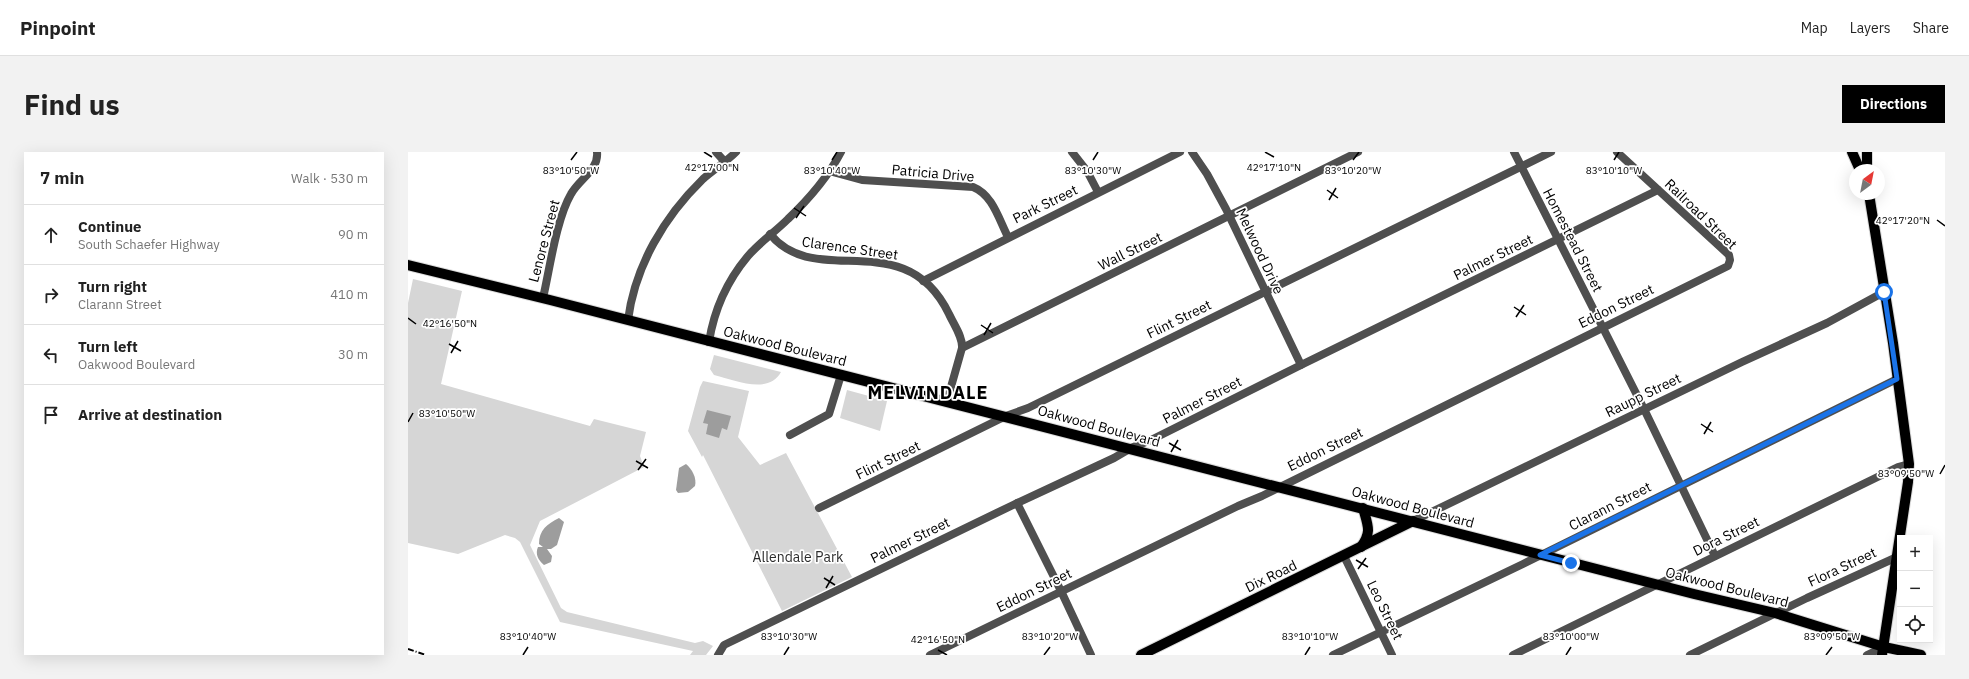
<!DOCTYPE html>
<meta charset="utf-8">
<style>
body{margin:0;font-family:"IBM Plex Sans",sans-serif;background:#f2f2f2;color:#222}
.controls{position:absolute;right:12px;bottom:12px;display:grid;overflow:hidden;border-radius:0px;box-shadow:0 4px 16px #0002}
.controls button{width:36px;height:36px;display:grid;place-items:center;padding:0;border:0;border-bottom:1px solid #e0e0e0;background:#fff;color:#222;font:20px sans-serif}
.compass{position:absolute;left:1441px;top:12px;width:36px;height:36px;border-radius:50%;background:#fff;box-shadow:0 4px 16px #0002;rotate:32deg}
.stop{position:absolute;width:12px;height:12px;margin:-9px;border:3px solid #1a73e8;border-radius:50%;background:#fff}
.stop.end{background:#1a73e8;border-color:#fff;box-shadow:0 1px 4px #0008}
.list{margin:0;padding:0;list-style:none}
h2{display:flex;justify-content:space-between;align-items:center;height:52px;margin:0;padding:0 16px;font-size:17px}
h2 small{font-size:13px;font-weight:400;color:#767676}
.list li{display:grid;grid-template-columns:26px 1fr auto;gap:12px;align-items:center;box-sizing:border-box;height:60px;padding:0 16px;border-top:1px solid #e0e0e0}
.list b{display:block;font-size:15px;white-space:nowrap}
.list p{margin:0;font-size:13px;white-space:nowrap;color:#767676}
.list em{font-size:13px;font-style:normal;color:#767676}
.icon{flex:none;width:22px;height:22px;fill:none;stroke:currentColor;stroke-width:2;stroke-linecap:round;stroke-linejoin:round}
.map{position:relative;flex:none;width:1537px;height:503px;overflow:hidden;border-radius:0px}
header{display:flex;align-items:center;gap:24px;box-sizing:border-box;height:56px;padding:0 20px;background:#fff;border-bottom:1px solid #e0e0e0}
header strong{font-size:19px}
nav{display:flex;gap:22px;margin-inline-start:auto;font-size:14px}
.intro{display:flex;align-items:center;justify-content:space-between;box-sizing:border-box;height:96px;padding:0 24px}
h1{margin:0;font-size:28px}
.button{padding:10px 18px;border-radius:0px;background:#000;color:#fff;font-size:14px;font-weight:700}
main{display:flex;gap:24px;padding:0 24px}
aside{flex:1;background:#fff;border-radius:0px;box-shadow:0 4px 16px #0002}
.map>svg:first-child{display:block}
.green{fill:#d6d6d6}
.water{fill:#9d9d9d}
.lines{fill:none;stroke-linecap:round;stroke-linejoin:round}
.major-casing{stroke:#dbdbdb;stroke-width:12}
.minor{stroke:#4f4f4f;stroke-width:8}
.major{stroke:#000;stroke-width:10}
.rail{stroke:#000;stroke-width:2;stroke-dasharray:6 2 1 2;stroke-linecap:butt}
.route{stroke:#1a73e8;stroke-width:5}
.ticks{fill:none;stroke:#000;stroke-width:1.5}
.labels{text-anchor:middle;stroke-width:3.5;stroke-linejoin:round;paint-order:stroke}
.street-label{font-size:14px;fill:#000;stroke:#fff}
.park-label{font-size:14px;fill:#2d2d2d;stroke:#fff}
.district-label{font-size:18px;font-weight:bold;letter-spacing:1px;fill:#000;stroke:#fff}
.ticks-label{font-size:10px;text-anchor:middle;fill:#000;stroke:#fff;stroke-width:3.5;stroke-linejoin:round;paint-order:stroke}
</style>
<header>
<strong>Pinpoint</strong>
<nav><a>Map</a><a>Layers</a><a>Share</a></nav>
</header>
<div class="intro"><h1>Find us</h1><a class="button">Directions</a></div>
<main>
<aside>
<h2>7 min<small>Walk · 530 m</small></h2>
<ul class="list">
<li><svg class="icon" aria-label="ahead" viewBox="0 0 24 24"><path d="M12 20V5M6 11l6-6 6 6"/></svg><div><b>Continue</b><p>South Schaefer Highway</p></div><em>90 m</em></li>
<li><svg class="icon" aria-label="right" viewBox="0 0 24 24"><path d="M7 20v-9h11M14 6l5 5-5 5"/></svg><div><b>Turn right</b><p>Clarann Street</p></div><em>410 m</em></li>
<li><svg class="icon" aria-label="left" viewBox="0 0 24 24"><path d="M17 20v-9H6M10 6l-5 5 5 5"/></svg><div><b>Turn left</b><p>Oakwood Boulevard</p></div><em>30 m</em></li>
<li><svg class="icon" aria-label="arrive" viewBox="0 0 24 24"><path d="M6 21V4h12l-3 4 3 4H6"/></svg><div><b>Arrive at destination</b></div></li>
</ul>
</aside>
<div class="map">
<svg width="1537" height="503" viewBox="0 0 1537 503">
<rect width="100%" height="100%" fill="#fff"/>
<!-- green -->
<g class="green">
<polygon points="5,127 54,139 33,232 182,274 186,267 238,280 232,304 236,315 132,369 122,393 153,456 159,460 287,491 295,489 305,494 298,503 282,503 285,499 152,470 112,390 107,386 97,383 50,402 0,391 0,151"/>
<path d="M306 203 373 220C361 243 326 228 306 223L302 217Z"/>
<polygon points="295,229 341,239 330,285 352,313 378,301 444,425 374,459 295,303 294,305 280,279 292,235"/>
<polygon points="439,238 479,249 472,279 432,266"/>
</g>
<!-- water -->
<g class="water">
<polygon points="299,258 323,264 319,278 314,276 311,286 298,282 300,272 295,271"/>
<path d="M278 312C284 317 289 326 287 334L280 340 270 341 268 338 271 316Z"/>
<path d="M151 366 156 370 149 393 143 397H139L144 404 143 410 136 413C130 408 127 402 130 395H135L131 392C131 378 139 372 151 366Z"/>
</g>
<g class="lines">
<defs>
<g id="major">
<polyline points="1444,0 1452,18"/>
<polyline points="1459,18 1459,0"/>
<polyline points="1461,42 1485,191 1501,312 1500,330 1474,503"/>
<polyline points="0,113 142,148 1286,442 1367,461 1476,495 1513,503"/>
<path d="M953 395C964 380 960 374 955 356"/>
<polyline points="733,503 1005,369"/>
</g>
</defs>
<!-- major casing -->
<use href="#major" class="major-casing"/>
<!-- minor -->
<g class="minor">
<polyline points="308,0 317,10"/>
<polyline points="664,0 679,19 690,40"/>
<polyline points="784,0 799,22 818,57 893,213"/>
<polyline points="1106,0 1236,257 1307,404"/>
<path d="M421 19 454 28 565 35C585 43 591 68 600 85"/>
<path d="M362 82C408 139 497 71 541 162 546 173 555 185 554 196"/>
<polyline points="515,129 772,0"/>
<path d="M135 146C142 116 148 68 163 42 171 27 191 18 189 0"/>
<path d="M220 168C227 114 256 65 295 27 305 18 318 10 328 0"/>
<path d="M301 190C306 158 319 129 340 104 352 90 367 80 380 67 401 47 420 25 433 0"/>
<polyline points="539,249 554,196 950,0"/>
<polyline points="382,283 421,262 433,223"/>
<polyline points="609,351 653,439 683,503"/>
<polyline points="411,356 598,264 620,256 1143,0"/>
<polyline points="1005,369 1334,210 1419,171 1476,140"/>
<polyline points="936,404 984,503"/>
<polyline points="310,503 316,493 603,354 706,306 723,296 743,288 893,213 1250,38"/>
<polyline points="522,503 830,354 854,344 1320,114 1322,108 1321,103 1209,0"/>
<polyline points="925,503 1115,412 1489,227"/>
<polyline points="1105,503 1490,315 1501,312"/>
<polyline points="1282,503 1399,446 1489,405"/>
<polyline points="1459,503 1476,495"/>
</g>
<!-- major -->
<use href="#major" class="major"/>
<!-- rail -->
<polyline class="rail" points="0,497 18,503"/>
</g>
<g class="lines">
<!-- route -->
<polyline class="route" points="1163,411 1132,403 1489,227 1476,140"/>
</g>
<!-- ticks -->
<path class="ticks" d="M296 0 304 5M857 0 866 5M163 8 169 0M424 8 429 0M685 8 690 0M945 8 951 0M1206 8 1211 0M919 38 930 46M921 48 928 36M386 56 398 64M388 66 396 54M1529 68 1537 74M1106 155 1118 163M1108 165 1116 153M0 166 8 172M573 173 585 181M576 183 583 171M41 192 53 199M43 201 50 189M0 270 5 261M1293 272 1305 280M1296 282 1303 270M761 291 773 298M763 300 770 288M228 309 240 316M230 318 238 307M1532 322 1537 313M948 408 960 415M950 417 958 406M416 426 427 433M418 436 425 424M530 498 539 503M115 503 120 495M376 503 381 495M636 503 642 495M897 503 902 495M1158 503 1163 495M1418 503 1424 495"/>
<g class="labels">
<!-- street labels -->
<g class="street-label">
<text transform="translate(525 21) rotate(5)" y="5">Patricia Drive</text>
<text transform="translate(637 52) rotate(-26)" y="5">Park Street</text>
<text transform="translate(1293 62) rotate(44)" y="5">Railroad Street</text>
<text transform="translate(1165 88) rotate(63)" y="5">Homestead Street</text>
<text transform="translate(136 89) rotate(-75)" y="5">Lenore Street</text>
<text transform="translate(442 96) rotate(8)" y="5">Clarence Street</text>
<text transform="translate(722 99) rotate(-26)" y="5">Wall Street</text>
<text transform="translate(852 99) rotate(65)" y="5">Melwood Drive</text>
<text transform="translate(1085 105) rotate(-26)" y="5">Palmer Street</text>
<text transform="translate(1208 154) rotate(-26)" y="5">Eddon Street</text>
<text transform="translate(771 167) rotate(-26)" y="5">Flint Street</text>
<text transform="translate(377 194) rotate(14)" y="5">Oakwood Boulevard</text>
<text transform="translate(1235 243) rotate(-26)" y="5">Raupp Street</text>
<text transform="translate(794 248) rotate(-27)" y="5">Palmer Street</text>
<text transform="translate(691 274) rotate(15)" y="5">Oakwood Boulevard</text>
<text transform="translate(917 297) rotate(-26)" y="5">Eddon Street</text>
<text transform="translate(480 308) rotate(-26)" y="5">Flint Street</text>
<text transform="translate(1202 354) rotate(-27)" y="5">Clarann Street</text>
<text transform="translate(1005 355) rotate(15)" y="5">Oakwood Boulevard</text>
<text transform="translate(1318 384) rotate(-26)" y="5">Dora Street</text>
<text transform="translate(502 388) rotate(-26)" y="5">Palmer Street</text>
<text transform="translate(1434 415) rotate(-25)" y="5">Flora Street</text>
<text transform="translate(863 424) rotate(-26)" y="5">Dix Road</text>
<text transform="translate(1319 435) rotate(14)" y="5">Oakwood Boulevard</text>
<text transform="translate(626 438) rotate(-26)" y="5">Eddon Street</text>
<text transform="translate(977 458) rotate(64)" y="5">Leo Street</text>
</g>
<!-- park labels -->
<g class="park-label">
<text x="390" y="410">Allendale Park</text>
</g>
<!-- district labels -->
<g class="district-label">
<text x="520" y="247">MELVINDALE</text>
</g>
</g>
<g class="ticks-label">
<text x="866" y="19">42°17'10"N</text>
<text x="304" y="19">42°17'00"N</text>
<text x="163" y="22">83°10'50"W</text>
<text x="424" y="22">83°10'40"W</text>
<text x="685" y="22">83°10'30"W</text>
<text x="945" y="22">83°10'20"W</text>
<text x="1206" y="22">83°10'10"W</text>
<text x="1495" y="72">42°17'20"N</text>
<text x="42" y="175">42°16'50"N</text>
<text x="39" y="265">83°10'50"W</text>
<text x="1498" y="325">83°09'50"W</text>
<text x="120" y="488">83°10'40"W</text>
<text x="381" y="488">83°10'30"W</text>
<text x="642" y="488">83°10'20"W</text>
<text x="902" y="488">83°10'10"W</text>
<text x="1163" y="488">83°10'00"W</text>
<text x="1424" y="488">83°09'50"W</text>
<text x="530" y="491">42°16'50"N</text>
</g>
</svg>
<div class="controls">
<button>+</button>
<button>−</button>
<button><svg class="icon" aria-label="locate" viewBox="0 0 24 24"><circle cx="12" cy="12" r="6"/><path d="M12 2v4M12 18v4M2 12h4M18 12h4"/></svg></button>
</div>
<svg class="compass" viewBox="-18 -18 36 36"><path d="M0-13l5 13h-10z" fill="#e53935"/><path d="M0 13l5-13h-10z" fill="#767676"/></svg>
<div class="stop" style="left:1476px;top:140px"></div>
<div class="stop end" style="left:1163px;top:411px"></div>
</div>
</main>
